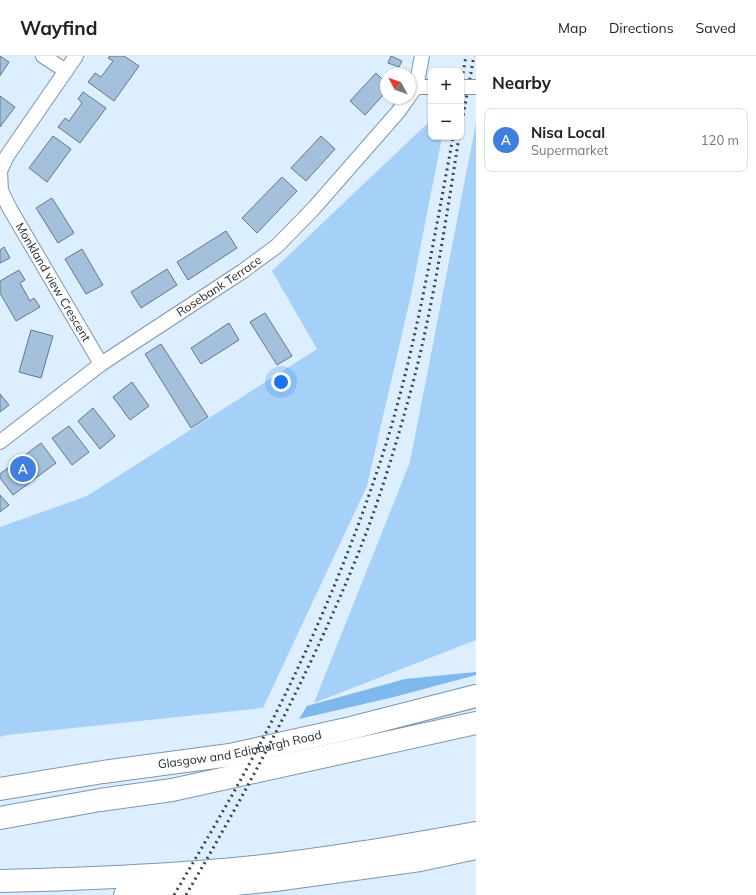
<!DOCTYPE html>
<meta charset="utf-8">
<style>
body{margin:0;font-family:Mulish,sans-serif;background:#f2f2f2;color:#222}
.controls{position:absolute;right:12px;top:12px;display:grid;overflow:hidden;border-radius:8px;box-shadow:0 1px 3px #0004}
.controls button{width:36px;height:36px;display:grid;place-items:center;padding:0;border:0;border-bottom:1px solid #e0e0e0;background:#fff;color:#222;font:20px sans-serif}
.compass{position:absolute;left:380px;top:12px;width:36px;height:36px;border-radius:50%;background:#fff;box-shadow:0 1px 3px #0004;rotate:311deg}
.you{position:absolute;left:281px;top:326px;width:14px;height:14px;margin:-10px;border:3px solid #fff;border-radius:50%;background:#1a73e8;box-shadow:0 0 0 6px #1a73e833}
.badge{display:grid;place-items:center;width:26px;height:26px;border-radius:50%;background:#983112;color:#fff;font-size:13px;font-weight:700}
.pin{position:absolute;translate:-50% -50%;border:2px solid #fff;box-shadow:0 1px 4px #0006}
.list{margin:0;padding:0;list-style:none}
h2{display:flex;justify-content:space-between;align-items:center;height:52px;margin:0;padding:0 16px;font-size:17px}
h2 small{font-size:13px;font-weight:400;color:#767676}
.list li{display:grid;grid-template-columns:26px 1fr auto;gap:12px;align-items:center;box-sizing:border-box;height:64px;margin:0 8px 8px;padding:0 8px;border:1px solid #e0e0e0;border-radius:8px}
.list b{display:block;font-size:15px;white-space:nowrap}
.list p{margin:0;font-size:13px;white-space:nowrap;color:#767676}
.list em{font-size:13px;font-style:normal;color:#767676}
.map{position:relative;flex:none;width:476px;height:839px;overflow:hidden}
header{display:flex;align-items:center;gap:24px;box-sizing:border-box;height:56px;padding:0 20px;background:#fff;border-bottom:1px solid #e0e0e0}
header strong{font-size:19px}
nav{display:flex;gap:22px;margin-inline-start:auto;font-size:14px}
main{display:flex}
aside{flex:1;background:#fff}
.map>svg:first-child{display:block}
.green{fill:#a5d0f7}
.forest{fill:#7eb8ec}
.building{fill:#a4c0da;stroke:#5e7890}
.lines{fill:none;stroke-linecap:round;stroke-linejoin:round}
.minor-casing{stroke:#7b96af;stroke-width:16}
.trunk-casing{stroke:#7b96af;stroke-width:24}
.motorway-casing{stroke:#7b96af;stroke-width:24}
.minor{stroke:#fff;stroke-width:14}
.trunk{stroke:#fff;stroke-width:22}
.motorway{stroke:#fff;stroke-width:22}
.rail{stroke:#36424c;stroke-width:3;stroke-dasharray:2 4;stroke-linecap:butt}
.minor-bridge-casing{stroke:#7b96af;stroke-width:16;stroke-linecap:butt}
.minor-bridge{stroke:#fff;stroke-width:14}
.labels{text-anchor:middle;stroke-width:4;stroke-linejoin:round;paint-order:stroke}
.street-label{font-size:12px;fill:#1c2730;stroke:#f9f9f9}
</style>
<header>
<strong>Wayfind</strong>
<nav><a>Map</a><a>Directions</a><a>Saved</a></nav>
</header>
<main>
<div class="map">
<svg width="476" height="839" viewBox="0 0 476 839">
<rect width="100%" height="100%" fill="#ddefff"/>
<!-- green -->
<g class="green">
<polygon points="431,64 431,81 442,81 411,239 367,430 263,652 7,679 0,681 0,471 87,440 317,293 272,215"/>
<polygon points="476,67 476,584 314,647 410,406"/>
</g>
<!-- forest -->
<polygon class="forest" points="476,616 476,619 394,641 299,663 307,650 405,623"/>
<!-- building -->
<g class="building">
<polygon points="0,0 9,6 0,20"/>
<polygon points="110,0 124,0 139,10 114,45 88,26 95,17 101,21 113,5 108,2"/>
<polygon points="391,0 402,5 399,11 388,7"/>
<polygon points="376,17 386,27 386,36 365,59 350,45"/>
<polygon points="83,36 106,52 80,87 58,71 65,62 69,65 82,47 78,43"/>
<polygon points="0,40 15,51 0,71"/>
<polygon points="53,80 71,93 47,126 29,112"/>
<polygon points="321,80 335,93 306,125 291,112"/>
<polygon points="282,121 297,135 257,177 242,162"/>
<polygon points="52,142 74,177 58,187 36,152"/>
<polygon points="226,175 237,192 188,224 177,206"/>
<polygon points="4,191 10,202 0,207 0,194"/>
<polygon points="82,193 103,229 86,238 65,203"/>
<polygon points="167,213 177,229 141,252 131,236"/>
<polygon points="19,214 25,224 20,227 30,245 34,242 40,251 16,265 0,237 0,225"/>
<polygon points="265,257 292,300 277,309 250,266"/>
<polygon points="229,267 239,284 201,308 191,292"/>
<polygon points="31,274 53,280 41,322 19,316"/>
<polygon points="161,288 208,361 191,372 145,298"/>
<polygon points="132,326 149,350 130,364 113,341"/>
<polygon points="0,338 9,349 0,356"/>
<polygon points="93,352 115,380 100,393 78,365"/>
<polygon points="69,370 89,396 72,409 52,382"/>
<polygon points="41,387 56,407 13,439 0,422 0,418"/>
<polygon points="0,439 9,449 0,456"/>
</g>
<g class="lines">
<defs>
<g id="minor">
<polyline points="43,0 66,15"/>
<path id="s1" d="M76 0 7 100 0 115 1 135 10 153 101 308"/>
<polyline points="416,31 431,31"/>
<polyline points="410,39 416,31 422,0"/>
<path id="s2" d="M0 386 101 308 243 215 277 190 314 152 398 56 408 42"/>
</g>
<g id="trunk">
<path id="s3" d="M0 733 103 716 230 699 351 672 476 640"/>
<polyline points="0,762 100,744 172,734 476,667"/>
</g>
<g id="motorway">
<path d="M0 825C85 823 170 820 254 811 329 803 402 790 476 777"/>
<polyline points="125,839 275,824 420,804 476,792"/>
</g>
</defs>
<!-- minor casing -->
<use href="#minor" class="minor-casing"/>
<!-- trunk casing -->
<use href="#trunk" class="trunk-casing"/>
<!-- motorway casing -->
<use href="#motorway" class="motorway-casing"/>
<!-- minor -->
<use href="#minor" class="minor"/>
<!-- trunk -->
<use href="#trunk" class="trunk"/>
<!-- motorway -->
<use href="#motorway" class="motorway"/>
<!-- rail -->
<g class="rail">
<polyline points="461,29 466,0"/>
<polyline points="461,71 474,0"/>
<path d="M174 839C210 778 246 717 278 653 321 567 358 477 387 385 417 285 434 183 453 81"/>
<path d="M186 839C251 728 312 613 360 493 379 445 394 395 408 345 432 259 445 170 459 81"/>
</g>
<defs>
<polyline id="minor-bridge" points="461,31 476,31"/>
</defs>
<!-- minor-bridge casing -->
<use href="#minor-bridge" class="minor-bridge-casing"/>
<!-- minor-bridge -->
<use href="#minor-bridge" class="minor-bridge"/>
</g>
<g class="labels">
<!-- street labels -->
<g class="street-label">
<text dy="4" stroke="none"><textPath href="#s1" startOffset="263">Monkland view Crescent</textPath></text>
<text dy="4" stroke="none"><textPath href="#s2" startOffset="269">Rosebank Terrace</textPath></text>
<text dy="4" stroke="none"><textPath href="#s3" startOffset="243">Glasgow and Edinburgh Road</textPath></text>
</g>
</g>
</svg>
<div class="controls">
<button>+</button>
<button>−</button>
</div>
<svg class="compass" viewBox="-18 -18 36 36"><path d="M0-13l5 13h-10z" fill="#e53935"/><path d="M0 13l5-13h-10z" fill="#767676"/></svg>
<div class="you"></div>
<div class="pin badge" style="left:23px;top:413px;background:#3f7fe0">A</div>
</div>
<aside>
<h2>Nearby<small></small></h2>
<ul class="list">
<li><span class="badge" style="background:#3f7fe0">A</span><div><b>Nisa Local</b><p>Supermarket</p></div><em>120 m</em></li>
</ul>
</aside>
</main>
